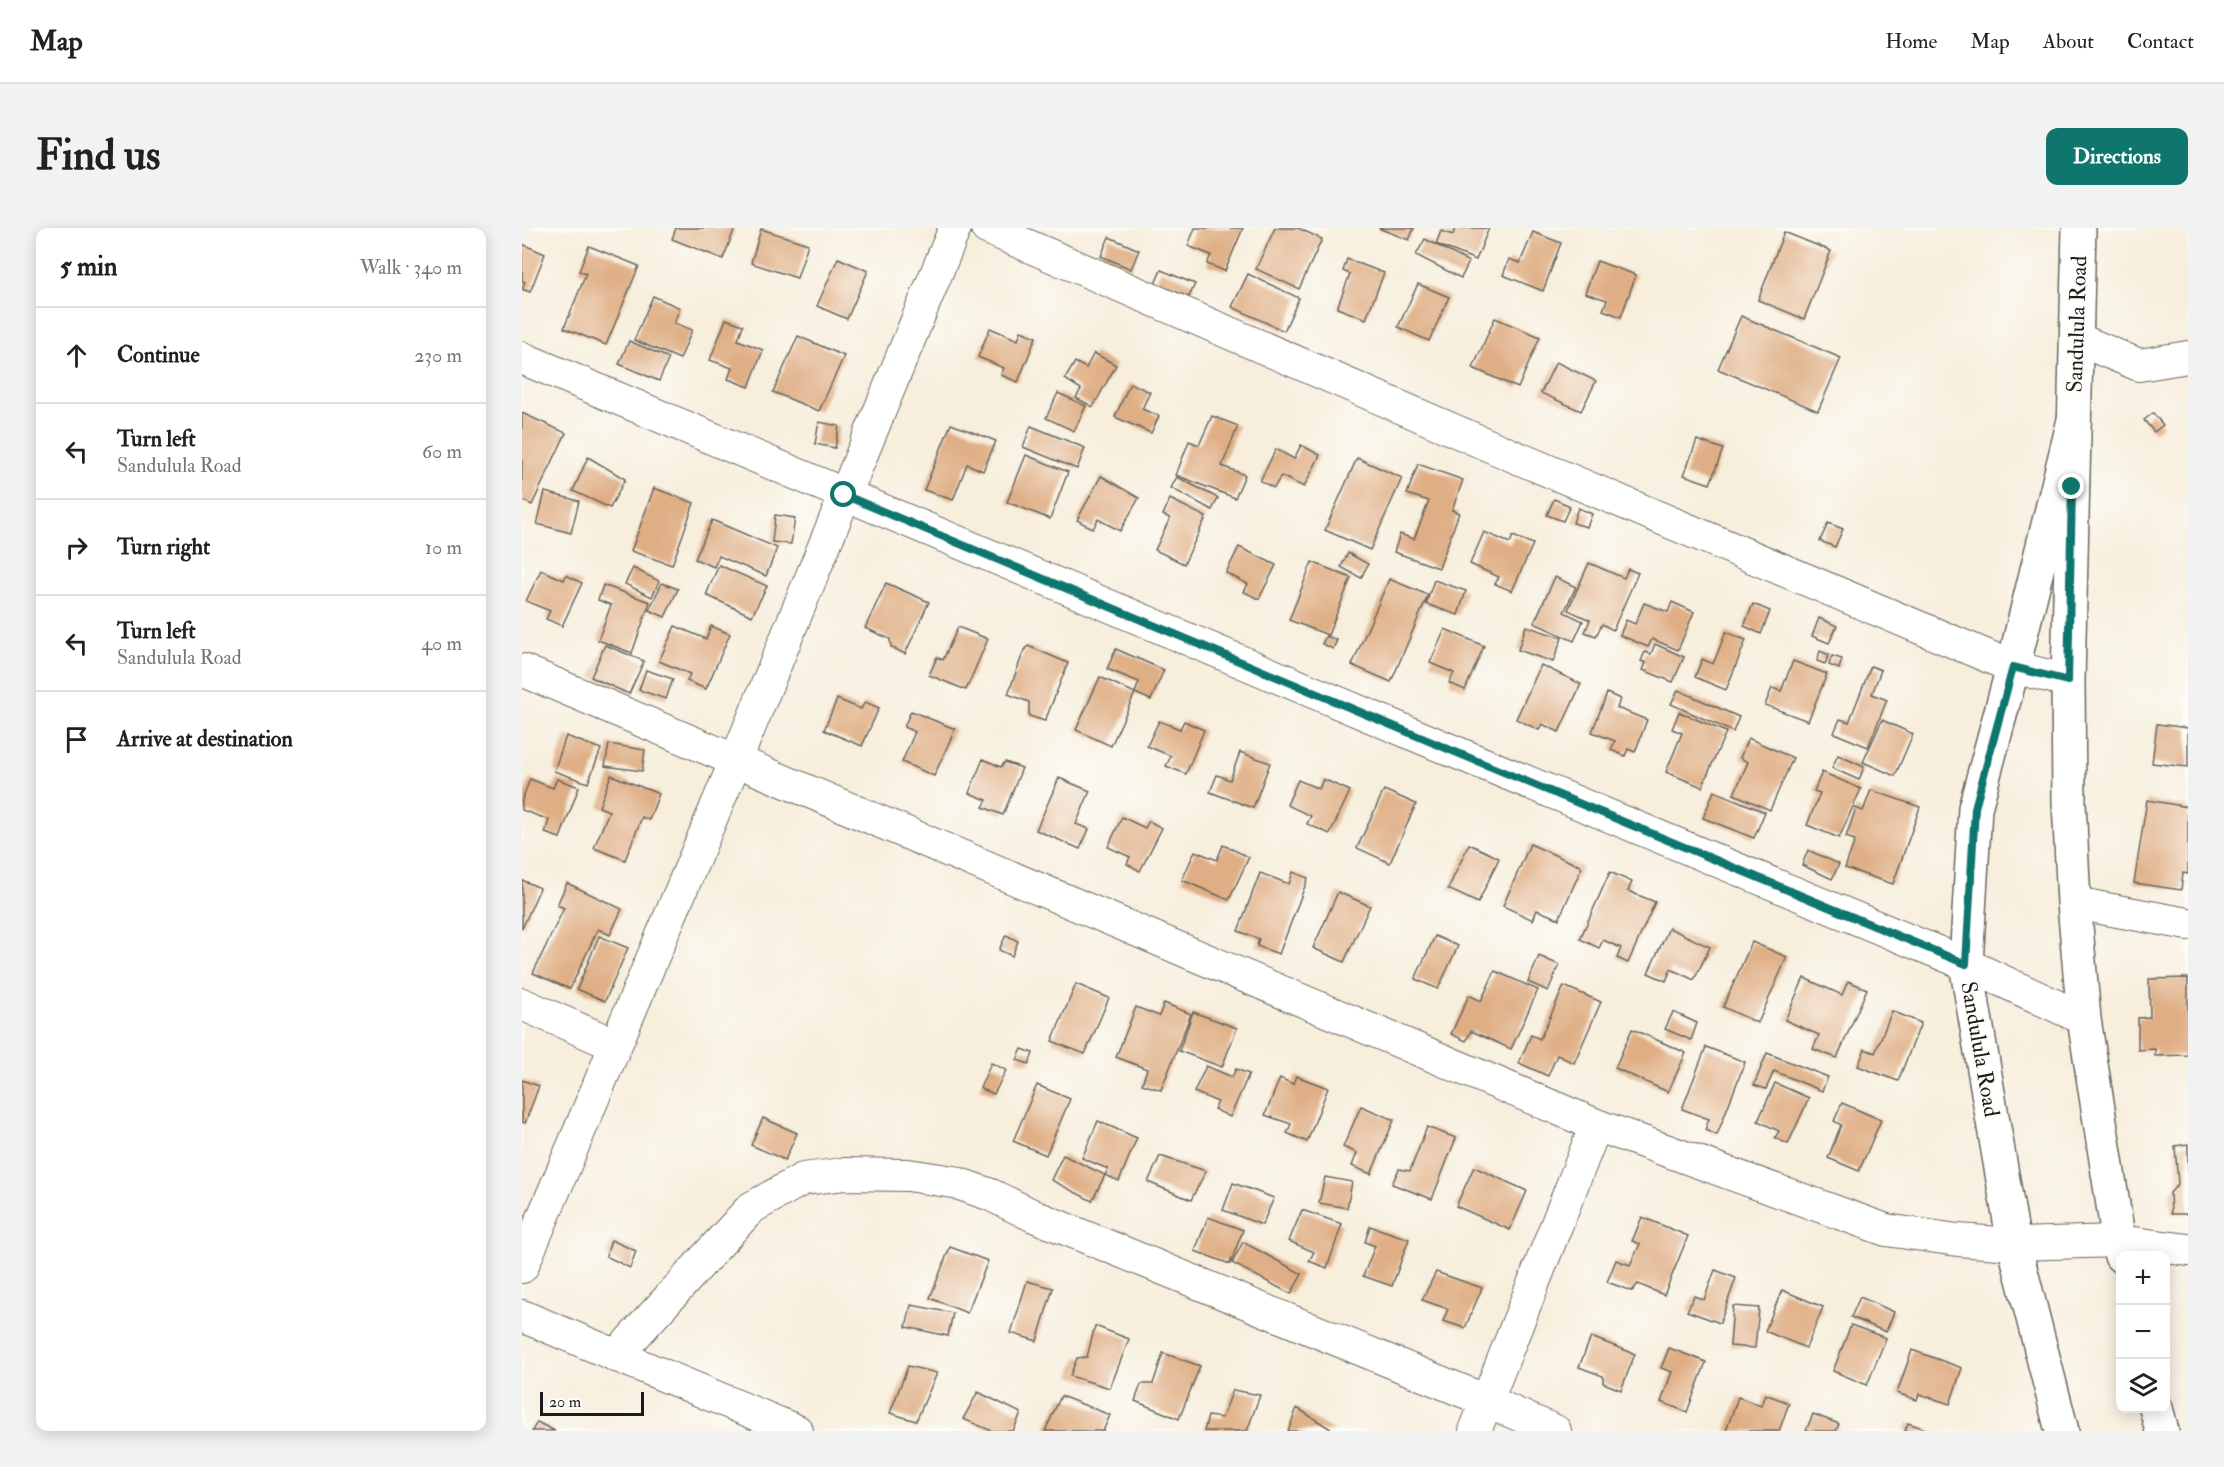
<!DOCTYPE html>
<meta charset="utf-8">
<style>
body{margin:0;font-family:"IM FELL Double Pica",serif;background:#f2f2f2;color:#202124}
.controls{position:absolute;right:18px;bottom:18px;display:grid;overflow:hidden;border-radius:12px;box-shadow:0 3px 15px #0003}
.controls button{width:54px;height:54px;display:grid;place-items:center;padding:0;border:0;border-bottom:2px solid #e0e0e0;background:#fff;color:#202124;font:30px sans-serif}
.scale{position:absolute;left:18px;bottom:15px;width:104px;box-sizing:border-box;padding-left:6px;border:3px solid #1c1c1c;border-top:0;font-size:16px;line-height:21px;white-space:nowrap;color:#1c1c1c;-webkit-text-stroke:4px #fdfcf7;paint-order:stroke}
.stop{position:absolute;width:18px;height:18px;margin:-14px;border:4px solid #0f766e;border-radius:50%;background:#fff}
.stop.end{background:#0f766e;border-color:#fff;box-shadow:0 2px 6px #0008}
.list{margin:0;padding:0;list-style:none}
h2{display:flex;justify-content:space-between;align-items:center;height:78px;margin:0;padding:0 24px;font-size:26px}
h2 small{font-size:20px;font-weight:400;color:#757577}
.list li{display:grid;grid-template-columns:39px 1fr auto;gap:18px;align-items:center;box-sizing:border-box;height:96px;padding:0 24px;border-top:2px solid #e0e0e0}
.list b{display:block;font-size:22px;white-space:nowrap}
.list p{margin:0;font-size:20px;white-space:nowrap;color:#757577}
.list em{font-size:20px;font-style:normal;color:#757577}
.icon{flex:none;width:33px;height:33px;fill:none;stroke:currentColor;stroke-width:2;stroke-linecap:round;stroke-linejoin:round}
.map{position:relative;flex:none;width:1666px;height:1203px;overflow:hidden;border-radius:12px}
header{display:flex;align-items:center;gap:36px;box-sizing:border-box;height:84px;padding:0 30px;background:#fff;border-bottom:2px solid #e0e0e0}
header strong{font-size:28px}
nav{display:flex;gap:33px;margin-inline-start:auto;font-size:21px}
.intro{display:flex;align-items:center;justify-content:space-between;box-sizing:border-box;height:144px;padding:0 36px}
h1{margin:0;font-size:42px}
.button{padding:15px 27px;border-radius:12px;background:#0f766e;color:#fff;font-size:21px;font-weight:700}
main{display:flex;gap:36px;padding:0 36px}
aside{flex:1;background:#fff;border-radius:12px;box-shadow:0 3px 15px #0003}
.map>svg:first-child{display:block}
.building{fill:#dfae84}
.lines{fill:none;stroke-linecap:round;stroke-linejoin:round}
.street-casing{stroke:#69665f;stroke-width:34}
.secondary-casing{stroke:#69665f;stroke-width:36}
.street{stroke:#fff;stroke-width:32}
.secondary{stroke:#fff;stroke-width:33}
.route{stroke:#0f766e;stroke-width:8}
.labels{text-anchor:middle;stroke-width:5;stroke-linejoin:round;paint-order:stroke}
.street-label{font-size:22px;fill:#1c1c1c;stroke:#fdfcf7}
</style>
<header>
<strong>Map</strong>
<nav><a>Home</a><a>Map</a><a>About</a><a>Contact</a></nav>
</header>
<div class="intro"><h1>Find us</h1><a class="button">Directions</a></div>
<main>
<aside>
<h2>5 min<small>Walk · 340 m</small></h2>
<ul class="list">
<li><svg class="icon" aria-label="ahead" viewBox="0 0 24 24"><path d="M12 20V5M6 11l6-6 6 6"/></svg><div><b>Continue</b></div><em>230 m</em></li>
<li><svg class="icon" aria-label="left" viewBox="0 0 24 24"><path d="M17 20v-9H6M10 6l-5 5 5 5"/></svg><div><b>Turn left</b><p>Sandulula Road</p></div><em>60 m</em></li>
<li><svg class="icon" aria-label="right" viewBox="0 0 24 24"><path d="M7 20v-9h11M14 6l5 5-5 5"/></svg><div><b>Turn right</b></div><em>10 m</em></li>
<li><svg class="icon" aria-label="left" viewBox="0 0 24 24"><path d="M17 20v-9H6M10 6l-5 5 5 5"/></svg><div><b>Turn left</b><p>Sandulula Road</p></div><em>40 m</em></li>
<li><svg class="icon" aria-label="arrive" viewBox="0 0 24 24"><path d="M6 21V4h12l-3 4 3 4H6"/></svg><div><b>Arrive at destination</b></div></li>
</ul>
</aside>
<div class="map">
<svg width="1666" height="1203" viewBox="0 0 1666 1203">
<rect width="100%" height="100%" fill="#fdfcf7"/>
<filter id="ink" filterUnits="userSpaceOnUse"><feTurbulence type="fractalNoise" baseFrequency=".0167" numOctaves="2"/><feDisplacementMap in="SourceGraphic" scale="12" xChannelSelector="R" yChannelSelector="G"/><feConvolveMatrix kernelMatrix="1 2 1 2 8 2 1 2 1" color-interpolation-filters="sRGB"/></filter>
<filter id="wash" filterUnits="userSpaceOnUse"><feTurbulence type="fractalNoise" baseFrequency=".008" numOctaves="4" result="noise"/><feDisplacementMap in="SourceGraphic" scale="24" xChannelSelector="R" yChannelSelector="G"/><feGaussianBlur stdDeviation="1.35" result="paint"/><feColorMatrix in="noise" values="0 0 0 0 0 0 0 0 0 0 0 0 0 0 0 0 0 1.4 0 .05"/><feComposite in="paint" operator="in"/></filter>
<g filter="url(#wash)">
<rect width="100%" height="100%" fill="#f7eedc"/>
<g id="blocks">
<!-- building -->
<g class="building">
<polygon points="154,0 213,0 201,31 150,11"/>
<polygon points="673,0 721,0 703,43 685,36 689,27 666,18"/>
<polygon points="753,0 776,0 800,11 777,61 734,41"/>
<polygon points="856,0 892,0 887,12"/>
<polygon points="933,0 967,0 954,32 914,16 919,3 931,7"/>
<polygon points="239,1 286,16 275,50 229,35"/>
<polygon points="1011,4 1039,15 1021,63 981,47 987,31 998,35"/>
<polygon points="1262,4 1309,23 1282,91 1236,72"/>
<polygon points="587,9 617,22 609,41 579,28"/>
<polygon points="903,11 947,34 939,50 894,27"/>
<polygon points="0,16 23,26 8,64 0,61 3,54 0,53"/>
<polygon points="67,18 117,38 84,117 42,100 64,46 57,43"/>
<polygon points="316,30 346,43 325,91 295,78"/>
<polygon points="825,31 862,45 844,91 815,80 828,46 821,43"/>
<polygon points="1075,33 1114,47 1099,89 1081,82 1085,72 1063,65"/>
<polygon points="639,42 673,56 667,69 633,56"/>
<polygon points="726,46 777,70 762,103 710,79"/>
<polygon points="896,56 927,69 907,113 876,99"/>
<polygon points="131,68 158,80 152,95 170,102 158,131 112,112"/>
<polygon points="1219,88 1319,130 1296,183 1196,141"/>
<polygon points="973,90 1018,109 996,160 951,140"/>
<polygon points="204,91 221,97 216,112 241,122 227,159 206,151 210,140 188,132"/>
<polygon points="468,100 496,112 499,103 514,109 496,154 479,147 482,140 456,129"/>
<polygon points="276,108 322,128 297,183 251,164"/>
<polygon points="107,113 147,130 137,153 97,136"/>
<polygon points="572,125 594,137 571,179 554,170 559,161 543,151 553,134 564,140"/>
<polygon points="1034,134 1074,153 1059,183 1019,165"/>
<polygon points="608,155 628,164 620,181 637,188 629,205 593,189"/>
<polygon points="536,165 564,178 552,203 524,190"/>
<polygon points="0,185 44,205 10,277 0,272"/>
<polygon points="1631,185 1641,197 1632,204 1622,192"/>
<polygon points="690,188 716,198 700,238 723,247 713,270 654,247 667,213 677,217"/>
<polygon points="297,194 317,198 313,220 293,216"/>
<polygon points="429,196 474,213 461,243 445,236 431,272 402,262"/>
<polygon points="509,198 563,220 555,241 501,219"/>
<polygon points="1175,212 1201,221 1188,256 1162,247"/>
<polygon points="779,217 798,227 782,259 759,248 752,260 738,253 754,221 772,231"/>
<polygon points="504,227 546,244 528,291 485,274"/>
<polygon points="66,229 103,251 88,280 51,263"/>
<polygon points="835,230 880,250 848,322 803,302"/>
<polygon points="896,236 941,252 930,282 937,285 917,340 872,324 878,306 892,311 907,273 885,266"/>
<polygon points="579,248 617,270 598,303 576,291 571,301 555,292"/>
<polygon points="655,249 696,270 690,282 649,260"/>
<polygon points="132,260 172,275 150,337 109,323"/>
<polygon points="23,264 57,273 49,305 15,296"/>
<polygon points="648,271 684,289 662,336 633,322 648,290 641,287"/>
<polygon points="1032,271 1048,278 1041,293 1025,287"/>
<polygon points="1056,280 1070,286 1065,299 1051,295"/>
<polygon points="253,287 273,290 269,316 250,314"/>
<polygon points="190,292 255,320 244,348 197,328 192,339 173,331"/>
<polygon points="1306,295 1321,301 1313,319 1298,313"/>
<polygon points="962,304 988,315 991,308 1011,316 990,363 973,356 977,349 948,336"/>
<polygon points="717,319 754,337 737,371 722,364 726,356 704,345"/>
<polygon points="826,325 846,336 839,350 819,339"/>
<polygon points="790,334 829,350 806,407 767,392"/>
<polygon points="1067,335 1102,350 1106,341 1116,345 1091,402 1080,396 1074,408 1063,404 1068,392 1046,382"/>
<polygon points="197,337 245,358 230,388 184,367"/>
<polygon points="111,340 137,353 130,369 103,356"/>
<polygon points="19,342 42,352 44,347 60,355 40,398 24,391 28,383 4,373"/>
<polygon points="1033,349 1054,359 1042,384 1061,393 1052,413 1012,395"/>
<polygon points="867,351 906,367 869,454 830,437"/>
<polygon points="912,352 944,363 936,387 904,376"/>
<polygon points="140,355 156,361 143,389 127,382"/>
<polygon points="364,355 407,374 383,426 369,419 368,411 343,400"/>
<polygon points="81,357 128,374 110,425 76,412 89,377 76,372"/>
<polygon points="1150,374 1172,384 1156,422 1130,411 1126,419 1098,407 1104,392 1113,396 1122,375 1146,384"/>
<polygon points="1231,376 1248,383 1239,406 1222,398"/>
<polygon points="1297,390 1315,398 1307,415 1290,408"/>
<polygon points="153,398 184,411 189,398 208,406 184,461 165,453 168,446 137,433"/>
<polygon points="1004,398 1040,410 1031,434 996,422"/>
<polygon points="436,399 466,411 444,462 407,447 415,429 421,432"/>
<polygon points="923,401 962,418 943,462 927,455 932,445 908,435"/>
<polygon points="1204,404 1224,412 1204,462 1173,449 1180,431 1191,436"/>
<polygon points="804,408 815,412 811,421 800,416"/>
<polygon points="1133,416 1162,429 1151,454 1121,442 1124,435 1119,433 1123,424 1129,426"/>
<polygon points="83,417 122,433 107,466 69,449"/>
<polygon points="506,418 546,435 523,493 507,488 507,474 486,466 501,425"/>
<polygon points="594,421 642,442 629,472 613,465 589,518 554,502 578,449 613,465 617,454 585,441"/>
<polygon points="1298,423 1307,427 1303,436 1295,433"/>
<polygon points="1310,428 1320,431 1317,441 1307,437"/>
<polygon points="1271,433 1305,446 1286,493 1243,477 1250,460 1259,463"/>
<polygon points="1019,437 1059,456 1037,504 1020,496 1017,502 994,491"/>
<polygon points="1349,438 1359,442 1350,466 1365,472 1346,519 1312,505 1318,491 1327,494"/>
<polygon points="124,442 151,451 144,471 117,462"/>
<polygon points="1156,462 1217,489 1211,504 1149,476"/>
<polygon points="1085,465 1098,471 1095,480 1125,492 1113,524 1106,521 1103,528 1089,522 1093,513 1070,504"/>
<polygon points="315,471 339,481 343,474 357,480 340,518 302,502"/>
<polygon points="389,483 433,501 412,548 380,534 393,504 382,499"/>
<polygon points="1157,484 1204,504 1180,559 1144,544 1160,505 1150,501"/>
<polygon points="1360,492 1391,506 1373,548 1341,534"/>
<polygon points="637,493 658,501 662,493 682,502 664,546 644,538 649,528 625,518"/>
<polygon points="1635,496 1666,500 1666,539 1630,535"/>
<polygon points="44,508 79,521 66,555 32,543"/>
<polygon points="1226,510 1271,530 1248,582 1212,566 1226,534 1218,530"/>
<polygon points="87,516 123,522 120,543 83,538"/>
<polygon points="718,524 748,535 731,580 688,564 695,547 708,552"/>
<polygon points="1316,527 1342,539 1337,552 1310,540"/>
<polygon points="461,531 479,539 483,534 500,540 481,587 461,579 465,572 447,565"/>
<polygon points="1300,544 1339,561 1317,610 1285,597 1298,565 1292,563"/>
<polygon points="89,547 137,566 127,592 120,589 103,632 72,620 87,583 77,579"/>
<polygon points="537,550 568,563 554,596 567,601 558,621 514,602"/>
<polygon points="8,551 31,560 35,551 57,559 38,610 23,605 27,592 0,582 0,572"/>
<polygon points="801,551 828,563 808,606 785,596 789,588 765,577 776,552 797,561"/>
<polygon points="862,562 894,576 868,635 835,620"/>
<polygon points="1349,562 1398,579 1371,656 1323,640 1333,612 1324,609 1334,580 1341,583"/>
<polygon points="1192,563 1243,584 1232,610 1181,590"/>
<polygon points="1625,572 1666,579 1666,646 1661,645 1659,662 1612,655"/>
<polygon points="600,589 623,600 627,593 640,600 618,643 605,636 608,629 586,619"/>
<polygon points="947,616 977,630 956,675 926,661"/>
<polygon points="1008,616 1060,639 1037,691 1015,682 1011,692 981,678"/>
<polygon points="701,617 727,629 707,672 660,652 673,623 695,632"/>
<polygon points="1286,622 1317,636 1310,651 1280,637"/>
<polygon points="771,644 786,650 757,726 735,718 737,711 716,703 738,645 767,656"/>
<polygon points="1088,644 1110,654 1106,663 1133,674 1106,735 1095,730 1099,720 1081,712 1077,720 1058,711"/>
<polygon points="0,652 18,660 0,701"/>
<polygon points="45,655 100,681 88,707 76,701 48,761 11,745 42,680 35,677"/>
<polygon points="816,664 848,678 822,734 791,720"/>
<polygon points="1147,700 1188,719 1172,752 1149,741 1144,753 1126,745"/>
<polygon points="484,707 496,713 490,728 477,722"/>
<polygon points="77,708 106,720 83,773 55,761"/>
<polygon points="913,708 936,718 916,761 893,751"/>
<polygon points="1230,714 1265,729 1236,795 1201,779"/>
<polygon points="1017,728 1037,737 1026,763 1006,754"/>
<polygon points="973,743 1016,762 989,821 949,803 944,813 929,806 947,767 959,773"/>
<polygon points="1282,750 1320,767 1326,753 1345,761 1315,830 1291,821 1297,807 1263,792"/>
<polygon points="1666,750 1666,827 1633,828 1633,821 1616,822 1616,790 1628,789 1627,751"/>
<polygon points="554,756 587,770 563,826 530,813"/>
<polygon points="1042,758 1079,774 1052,835 1035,827 1026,848 997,835 1009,807 1018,811"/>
<polygon points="642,775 669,786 639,862 620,856 625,841 594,829 614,779 637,788"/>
<polygon points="1370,783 1399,795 1376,853 1336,838 1343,821 1353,825"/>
<polygon points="671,784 715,800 700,839 657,823"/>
<polygon points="1151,784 1175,795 1169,812 1143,801"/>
<polygon points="1110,801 1164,825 1146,864 1093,840"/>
<polygon points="1184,819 1223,834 1195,907 1183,902 1187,891 1160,881"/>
<polygon points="500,821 511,825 507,836 495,832"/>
<polygon points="1245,825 1306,849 1300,863 1252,843 1244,861 1232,857"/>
<polygon points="469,835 484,842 472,866 458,860"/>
<polygon points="684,838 710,849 714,841 727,846 708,889 692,881 696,874 672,864"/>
<polygon points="774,848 806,860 785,914 765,905 769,896 743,887 758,850 771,856"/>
<polygon points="0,852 17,858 3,895 0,894"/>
<polygon points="1253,855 1287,870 1266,916 1253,910 1257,903 1236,893"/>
<polygon points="515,857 548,871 524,927 491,913"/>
<polygon points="1320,875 1359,892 1337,943 1306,930 1319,897 1312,893"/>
<polygon points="839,878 872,892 849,946 830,938 835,925 821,919"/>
<polygon points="241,890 275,905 263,932 229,917"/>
<polygon points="576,893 615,910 597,953 583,947 586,941 560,930"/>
<polygon points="905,899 934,910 910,971 870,956 877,941 888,943"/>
<polygon points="1666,916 1666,986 1649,986 1648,965 1656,956 1653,918"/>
<polygon points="541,927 583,947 570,973 529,952"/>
<polygon points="638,928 684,943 669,972 626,954"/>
<polygon points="952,939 1005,963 988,1002 934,978"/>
<polygon points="803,949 830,954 825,980 797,975"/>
<polygon points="711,955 752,970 740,997 701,982"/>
<polygon points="780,982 820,996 805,1040 787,1033 792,1024 767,1013"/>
<polygon points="686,989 721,1002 708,1036 673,1023"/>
<polygon points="1120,989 1166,1008 1142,1067 1116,1056 1110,1063 1085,1054 1094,1032 1108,1037 1118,1016 1110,1013"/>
<polygon points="848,998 887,1011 870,1058 841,1048 853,1018 843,1014"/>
<polygon points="89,1012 114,1023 108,1040 84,1028"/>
<polygon points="721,1014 780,1046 769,1066 710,1035"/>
<polygon points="428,1019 466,1033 445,1085 408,1070"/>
<polygon points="1193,1042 1214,1050 1198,1095 1165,1083 1172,1068 1182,1072"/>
<polygon points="914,1044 960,1060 943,1100 921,1093 926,1081 900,1072"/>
<polygon points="505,1053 531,1060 515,1113 489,1105"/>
<polygon points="1260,1062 1301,1079 1284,1120 1243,1103"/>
<polygon points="1338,1069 1372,1084 1364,1104 1329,1089"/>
<polygon points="389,1077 431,1085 426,1108 384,1099"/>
<polygon points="1211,1078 1237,1080 1233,1120 1208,1118"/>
<polygon points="1329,1097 1364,1110 1345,1157 1311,1143"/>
<polygon points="573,1098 607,1111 588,1160 548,1148 555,1130 565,1129"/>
<polygon points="1069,1109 1113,1126 1099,1162 1081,1155 1081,1148 1057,1139"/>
<polygon points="1147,1120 1184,1134 1165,1184 1139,1174 1150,1144 1139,1140"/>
<polygon points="1390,1122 1440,1140 1428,1176 1397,1166 1395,1172 1375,1165"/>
<polygon points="641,1125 678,1138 657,1191 613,1173 619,1156 631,1156"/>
<polygon points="386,1138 415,1145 394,1193 368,1185"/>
<polygon points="711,1162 738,1167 725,1203 682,1203 686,1188 700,1190"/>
<polygon points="456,1164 499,1185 491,1203 470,1203 441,1191"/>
<polygon points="1243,1166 1267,1175 1257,1203 1204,1203 1216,1169 1239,1178"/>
<polygon points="539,1168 588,1187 581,1203 523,1203"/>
<polygon points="775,1180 812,1203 766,1203"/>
<polygon points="1291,1186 1317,1196 1314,1203 1284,1203"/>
<polygon points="15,1194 33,1203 10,1203"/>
<polygon points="1386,1195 1409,1203 1383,1203"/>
</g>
</g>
</g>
<g filter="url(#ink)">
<use href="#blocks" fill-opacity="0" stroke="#69665f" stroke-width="1.5"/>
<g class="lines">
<defs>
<g id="street">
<polyline points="465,0 989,227 1491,439 1546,453"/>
<polyline points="1555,111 1617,137 1666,129"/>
<polyline points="0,130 926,521 1444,736 1562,791"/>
<polyline points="0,442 1074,897 1364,1002 1436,1012 1492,1016 1596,1013 1666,1022"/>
<polyline points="1552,675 1666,696"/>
<polyline points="0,776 93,817"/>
<polyline points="0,1039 214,532 433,0"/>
<polyline points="0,1088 275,1203"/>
<polyline points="94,1128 229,980 281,951 322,946 386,947 432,954 469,967 512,988 965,1173 1033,1203"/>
<polyline points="953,1203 1074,897"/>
</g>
<g id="secondary">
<polyline points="1557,0 1546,453 1547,574 1552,675 1562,791 1599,1028"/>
<polyline points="1634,1180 1640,1203"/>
<polyline points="1540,1203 1492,1016 1444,736 1453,580 1491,439 1552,192"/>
</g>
</defs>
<!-- street casing -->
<use href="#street" class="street-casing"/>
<!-- secondary casing -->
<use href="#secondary" class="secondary-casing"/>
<!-- street -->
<use href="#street" class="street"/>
<!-- secondary -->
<use href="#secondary" class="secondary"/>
</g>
</g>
<g class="lines" filter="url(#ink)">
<!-- route -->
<polyline class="route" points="322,267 926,521 1444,736 1453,580 1491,439 1546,453 1550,259"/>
</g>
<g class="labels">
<!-- street labels -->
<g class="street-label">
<text transform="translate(1554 96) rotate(-88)" y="8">Sandulula Road</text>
<text transform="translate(1459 821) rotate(80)" y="8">Sandulula Road</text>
</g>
</g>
</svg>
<div class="controls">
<button>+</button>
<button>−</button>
<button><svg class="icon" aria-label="layers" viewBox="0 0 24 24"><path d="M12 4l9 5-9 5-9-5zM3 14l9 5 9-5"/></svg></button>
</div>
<div class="scale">20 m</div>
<div class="stop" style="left:322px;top:267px"></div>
<div class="stop end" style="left:1550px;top:259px"></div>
</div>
</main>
